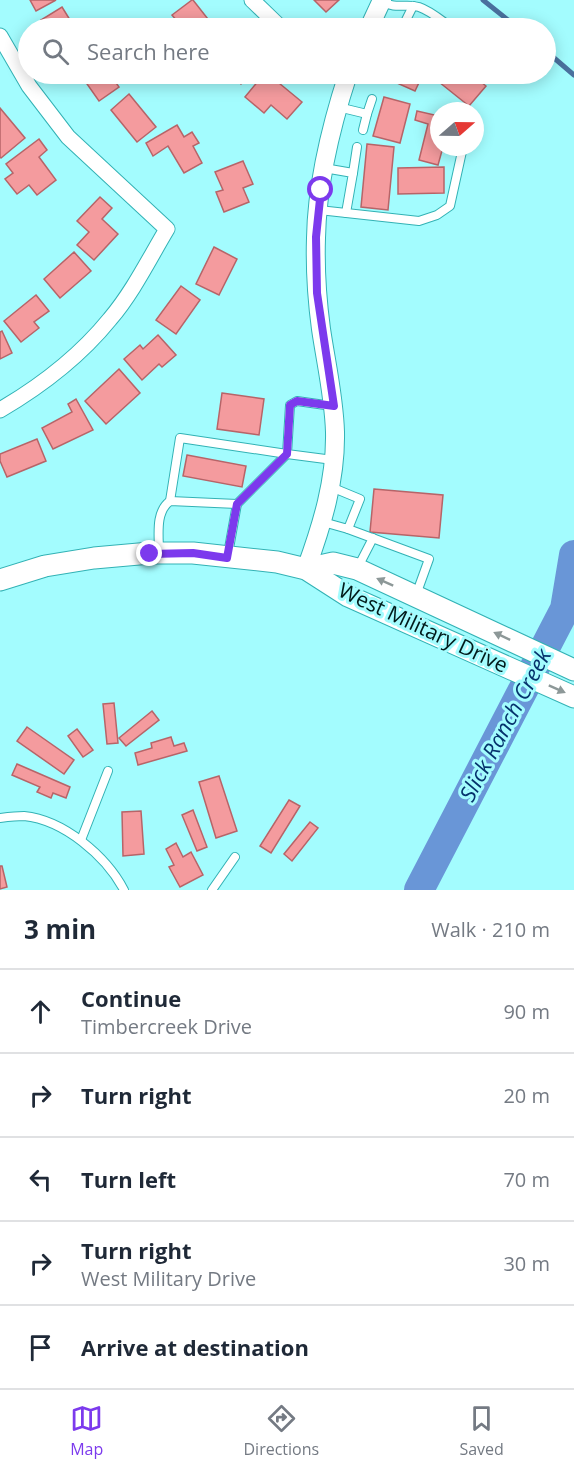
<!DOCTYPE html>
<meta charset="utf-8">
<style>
body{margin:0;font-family:"Open Sans",sans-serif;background:#f2f2f3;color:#1f2937}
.compass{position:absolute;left:430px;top:102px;width:54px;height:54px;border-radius:50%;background:#fff;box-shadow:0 3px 15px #0003;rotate:70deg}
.stop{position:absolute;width:18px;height:18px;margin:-14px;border:4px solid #7c3aed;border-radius:50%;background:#fff}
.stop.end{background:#7c3aed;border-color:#fff;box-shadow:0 2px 6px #0008}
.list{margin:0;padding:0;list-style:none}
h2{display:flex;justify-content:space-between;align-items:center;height:78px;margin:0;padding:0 24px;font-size:26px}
h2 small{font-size:20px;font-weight:400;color:#747a83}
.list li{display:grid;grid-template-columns:39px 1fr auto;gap:18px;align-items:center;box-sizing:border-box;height:84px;padding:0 24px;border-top:2px solid #e0e1e3}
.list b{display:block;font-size:22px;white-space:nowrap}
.list p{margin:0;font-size:20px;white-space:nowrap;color:#747a83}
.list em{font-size:20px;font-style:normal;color:#747a83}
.icon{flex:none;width:33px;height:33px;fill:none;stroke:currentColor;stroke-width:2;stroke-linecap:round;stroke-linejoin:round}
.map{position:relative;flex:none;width:574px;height:890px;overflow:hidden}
.search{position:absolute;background:#fff;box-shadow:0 3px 15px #0003;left:18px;right:18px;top:18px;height:66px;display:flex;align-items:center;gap:15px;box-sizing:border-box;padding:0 21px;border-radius:33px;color:#747a83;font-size:22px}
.sheet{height:498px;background:#fff}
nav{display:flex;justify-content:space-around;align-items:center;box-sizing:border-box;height:84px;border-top:2px solid #e0e1e3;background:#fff;font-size:16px;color:#747a83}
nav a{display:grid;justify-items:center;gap:3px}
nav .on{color:#7c3aed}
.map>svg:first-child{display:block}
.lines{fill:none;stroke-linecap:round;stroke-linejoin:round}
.stream{stroke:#4a719e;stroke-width:5}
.river{stroke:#6996d7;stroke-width:30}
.building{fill:#f49b9e;stroke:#b76468;stroke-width:1.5}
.service-casing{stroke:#32b2b5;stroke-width:10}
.minor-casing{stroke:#32b2b5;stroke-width:17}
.tertiary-casing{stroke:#32b2b5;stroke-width:20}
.secondary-casing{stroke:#32b2b5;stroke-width:23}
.service{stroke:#fff;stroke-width:8}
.minor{stroke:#fff;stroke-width:15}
.tertiary{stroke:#fff;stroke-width:18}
.secondary{stroke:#fff;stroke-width:21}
.oneway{fill:#8d9898}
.route{stroke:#7c3aed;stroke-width:8}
.labels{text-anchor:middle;stroke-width:6;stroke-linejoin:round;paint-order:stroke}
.street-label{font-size:21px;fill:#011a1a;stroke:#a3fcfe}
.water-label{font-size:22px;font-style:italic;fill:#06336d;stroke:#a3fcfe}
</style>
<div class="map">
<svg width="574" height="890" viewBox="0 0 574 890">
<rect width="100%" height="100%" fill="#a3fcfe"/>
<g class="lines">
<!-- stream -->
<g class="stream">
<polyline points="483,0 518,28"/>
<polyline points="546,51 574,75"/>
</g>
<!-- river -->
<polyline class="river" points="419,890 565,609 574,555"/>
</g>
<!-- building -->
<g class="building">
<polygon points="30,0 56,0 36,11"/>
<polygon points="192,0 193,0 215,28 183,28 172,15"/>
<polygon points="314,0 339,0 326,12"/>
<polygon points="62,7 75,28 46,28 41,20"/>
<polygon points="80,74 110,74 119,87 99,101"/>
<polygon points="220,74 252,74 241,84 233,76 227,81"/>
<polygon points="264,74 268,74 302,102 287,119 271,105 264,113 245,97"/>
<polygon points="393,74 423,74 415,91 390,80"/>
<polygon points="438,74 471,74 486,86 469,106 434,78"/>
<polygon points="129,94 156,127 137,142 111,110"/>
<polygon points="384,97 410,104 400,143 373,136"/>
<polygon points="0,108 25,138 1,158 0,157"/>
<polygon points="417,111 439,116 439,147 443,147 438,165 419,160 428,124 415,120"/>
<polygon points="177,125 184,137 192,132 199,143 193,146 202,163 184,173 168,146 153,156 146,143"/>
<polygon points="39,139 47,150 39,157 56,180 37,195 29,185 17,194 5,179 13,173 6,164"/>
<polygon points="367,144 394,147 388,210 361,207"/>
<polygon points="243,161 253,184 243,188 249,202 224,212 216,192 223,190 215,172"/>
<polygon points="444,167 444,193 398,194 398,168"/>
<polygon points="100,197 112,208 102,219 118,234 94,260 77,245 89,232 77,221"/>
<polygon points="214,247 237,259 219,295 196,284"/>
<polygon points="74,252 91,271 60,298 44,279"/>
<polygon points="181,286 200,300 176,334 156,320"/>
<polygon points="36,295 49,311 34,322 39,328 21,342 4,321"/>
<polygon points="2,331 12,353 0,359 0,332"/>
<polygon points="158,335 176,355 162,367 159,364 142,380 124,359 140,345 143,349"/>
<polygon points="119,369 140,393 106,424 85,401"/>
<polygon points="222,393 264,399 259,435 217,429"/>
<polygon points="76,399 93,430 53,449 42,428 72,412 68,404"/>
<polygon points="37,439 46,461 7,477 0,461 0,454"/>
<polygon points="187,455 246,466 242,487 183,476"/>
<polygon points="374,489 443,495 439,538 370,532"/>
<polygon points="114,703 118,743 107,744 103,704"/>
<polygon points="152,711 159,720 126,746 119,738"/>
<polygon points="27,727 74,760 64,774 17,741"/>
<polygon points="77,729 93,750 83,757 68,736"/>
<polygon points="171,737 174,746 184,743 187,751 138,765 135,753 152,748 151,743"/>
<polygon points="17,764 70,787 66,798 53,793 51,798 37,792 40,787 12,775"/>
<polygon points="219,776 237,831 216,838 199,782"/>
<polygon points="289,800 300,806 271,853 260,846"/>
<polygon points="193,810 207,847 197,851 182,815"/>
<polygon points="141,811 144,854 123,856 122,812"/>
<polygon points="310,822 318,828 292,861 284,854"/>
<polygon points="176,843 183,857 191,852 203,875 180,887 169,867 174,865 166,849"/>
<polygon points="0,866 2,866 7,887 0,889"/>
</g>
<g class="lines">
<defs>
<g id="service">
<path d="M382 1C396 10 405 3 419 7 431 11 442 21 452 28"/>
<polyline points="402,28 413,6"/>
<polyline points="338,107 367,114 372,99"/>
<polyline points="363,130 367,114"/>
<polyline points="324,168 353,173 346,213"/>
<polyline points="353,173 357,147"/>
<polyline points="319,210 419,221 437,215 450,206 463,147"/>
<polyline points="332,406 297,401 290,405 287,454 333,460"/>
<polyline points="170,501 180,438 287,454"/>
<polyline points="323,522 348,529 360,499 331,487"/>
<polyline points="348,529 429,559 416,595"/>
<path d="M159 552C159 535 155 512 170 501L237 504"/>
<polyline points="228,554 237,504 287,454"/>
<polyline points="357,569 373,538"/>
<path d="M0 818C8 817 16 816 24 816 64 820 106 856 124 890"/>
<polyline points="81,840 108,771"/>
<polyline points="212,890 235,857"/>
</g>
<g id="minor">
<polyline points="252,0 281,28"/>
<path d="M0 36 29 86 68 137 167 229C149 259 133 292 110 319 80 356 41 386 0 410"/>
</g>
<g id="tertiary">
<polyline points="369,28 382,0"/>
<path d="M306 569C322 525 336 480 335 432 334 397 326 363 321 329 317 299 315 268 316 238 317 183 331 126 348 74"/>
</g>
<g id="secondary">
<polyline points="306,569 333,563 357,569 574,670"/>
<polyline points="0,580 45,566 94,558 150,553 193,553 277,562 306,569 348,596 574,697"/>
</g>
</defs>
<!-- service casing -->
<use href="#service" class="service-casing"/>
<!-- minor casing -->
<use href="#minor" class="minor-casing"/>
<!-- tertiary casing -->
<use href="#tertiary" class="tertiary-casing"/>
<!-- secondary casing -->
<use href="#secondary" class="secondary-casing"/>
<!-- service -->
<use href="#service" class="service"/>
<!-- minor -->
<use href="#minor" class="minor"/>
<!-- tertiary -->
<use href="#tertiary" class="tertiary"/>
<!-- secondary -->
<use href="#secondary" class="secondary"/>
</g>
<!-- one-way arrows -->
<defs><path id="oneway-solid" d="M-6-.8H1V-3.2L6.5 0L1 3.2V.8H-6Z" transform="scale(1.5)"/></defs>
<g class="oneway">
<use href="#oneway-solid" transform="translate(385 582) rotate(-156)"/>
<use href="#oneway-solid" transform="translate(502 636) rotate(-155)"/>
<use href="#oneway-solid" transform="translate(557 689) rotate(24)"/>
</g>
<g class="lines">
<!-- route -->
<polyline class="route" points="150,554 193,553 227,558 237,504 287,454 290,405 297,401 334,406 317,293 316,237 321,190"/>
</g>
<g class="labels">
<!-- street labels -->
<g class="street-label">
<text transform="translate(423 628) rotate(25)" y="7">West Military Drive</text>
</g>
<!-- water labels -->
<g class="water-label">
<text transform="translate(505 725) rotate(-62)" y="8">Slick Ranch Creek</text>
</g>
</g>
</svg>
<svg class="compass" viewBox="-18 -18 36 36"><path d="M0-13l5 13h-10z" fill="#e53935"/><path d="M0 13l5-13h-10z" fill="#747a83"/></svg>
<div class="stop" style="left:321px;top:190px"></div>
<div class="stop end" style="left:150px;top:554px"></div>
<div class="search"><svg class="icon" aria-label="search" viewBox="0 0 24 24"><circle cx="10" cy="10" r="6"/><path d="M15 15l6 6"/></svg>Search here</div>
</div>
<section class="sheet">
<h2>3 min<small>Walk · 210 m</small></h2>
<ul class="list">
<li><svg class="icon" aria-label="ahead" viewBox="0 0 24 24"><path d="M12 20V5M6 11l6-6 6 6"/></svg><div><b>Continue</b><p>Timbercreek Drive</p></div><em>90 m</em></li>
<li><svg class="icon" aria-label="right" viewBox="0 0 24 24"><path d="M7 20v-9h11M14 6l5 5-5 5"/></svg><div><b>Turn right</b></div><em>20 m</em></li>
<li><svg class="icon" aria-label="left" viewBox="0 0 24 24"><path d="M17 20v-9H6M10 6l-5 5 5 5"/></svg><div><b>Turn left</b></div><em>70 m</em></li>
<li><svg class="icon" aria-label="right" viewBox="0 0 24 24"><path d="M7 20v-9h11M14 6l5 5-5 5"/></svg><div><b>Turn right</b><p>West Military Drive</p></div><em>30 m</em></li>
<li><svg class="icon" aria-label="arrive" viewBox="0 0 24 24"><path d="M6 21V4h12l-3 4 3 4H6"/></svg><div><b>Arrive at destination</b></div></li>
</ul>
</section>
<nav>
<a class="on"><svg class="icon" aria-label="map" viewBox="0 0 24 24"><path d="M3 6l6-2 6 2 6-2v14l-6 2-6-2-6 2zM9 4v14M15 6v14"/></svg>Map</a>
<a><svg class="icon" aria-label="directions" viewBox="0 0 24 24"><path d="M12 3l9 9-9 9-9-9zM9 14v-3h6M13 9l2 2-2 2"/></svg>Directions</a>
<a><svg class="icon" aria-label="saved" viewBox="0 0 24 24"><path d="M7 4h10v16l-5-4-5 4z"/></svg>Saved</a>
</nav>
